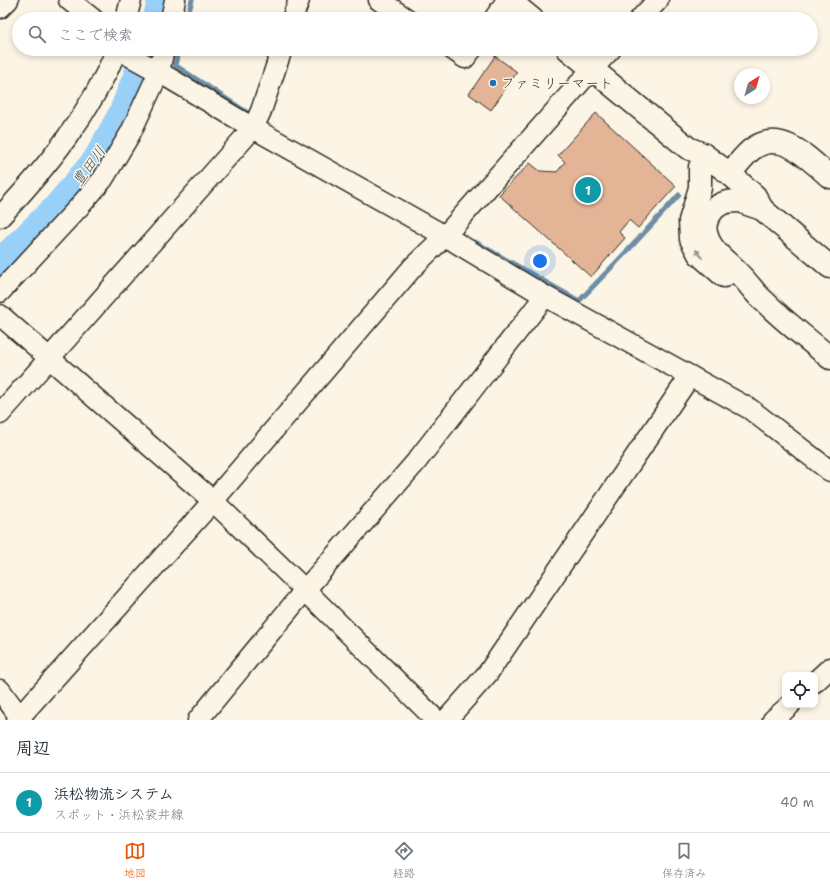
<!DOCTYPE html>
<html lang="ja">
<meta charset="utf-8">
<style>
body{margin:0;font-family:"Shantell Sans","Klee One",sans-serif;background:#f2f2f3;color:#1f2937}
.controls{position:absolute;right:12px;bottom:12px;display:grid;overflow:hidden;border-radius:8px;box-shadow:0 2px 6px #0003}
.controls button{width:36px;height:36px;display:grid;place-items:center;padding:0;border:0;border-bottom:1px solid #e0e1e3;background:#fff;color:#1f2937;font:20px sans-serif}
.compass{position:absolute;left:734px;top:68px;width:36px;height:36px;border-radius:50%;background:#fff;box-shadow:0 2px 6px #0003;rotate:37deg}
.you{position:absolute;left:540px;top:261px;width:14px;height:14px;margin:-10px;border:3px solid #fff;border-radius:50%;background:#1a73e8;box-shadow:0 0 0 6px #1a73e833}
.badge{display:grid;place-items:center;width:26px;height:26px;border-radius:50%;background:#ea580c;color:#fff;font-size:13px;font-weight:700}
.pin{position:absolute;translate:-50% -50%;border:2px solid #fff;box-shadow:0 1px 4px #0006}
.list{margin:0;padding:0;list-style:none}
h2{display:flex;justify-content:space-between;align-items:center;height:52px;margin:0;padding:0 16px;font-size:17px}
h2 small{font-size:13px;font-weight:400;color:#747a83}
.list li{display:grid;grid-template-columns:26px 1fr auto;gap:12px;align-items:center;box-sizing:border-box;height:60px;padding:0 16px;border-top:1px solid #e0e1e3}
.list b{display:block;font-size:15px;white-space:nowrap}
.list p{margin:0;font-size:13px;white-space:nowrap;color:#747a83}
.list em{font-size:13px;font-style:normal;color:#747a83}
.icon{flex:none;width:22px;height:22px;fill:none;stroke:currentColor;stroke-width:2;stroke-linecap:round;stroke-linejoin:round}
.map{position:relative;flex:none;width:830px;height:720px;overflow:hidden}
.search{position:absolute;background:#fff;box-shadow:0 2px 6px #0003;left:12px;right:12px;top:12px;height:44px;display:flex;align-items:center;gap:10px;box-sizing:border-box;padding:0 14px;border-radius:22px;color:#747a83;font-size:15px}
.sheet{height:112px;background:#fff}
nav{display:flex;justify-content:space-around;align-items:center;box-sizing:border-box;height:56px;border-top:1px solid #e0e1e3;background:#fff;font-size:11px;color:#747a83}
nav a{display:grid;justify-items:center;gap:2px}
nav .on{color:#ea580c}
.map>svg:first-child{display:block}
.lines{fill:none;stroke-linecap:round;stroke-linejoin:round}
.stream{stroke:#6d8ea6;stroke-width:5}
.river{stroke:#99d0f8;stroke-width:29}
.building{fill:#e4b496;stroke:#2b2b2b}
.minor-casing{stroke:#2b2b2b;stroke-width:23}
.major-casing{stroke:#2b2b2b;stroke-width:25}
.minor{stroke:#fcf5e5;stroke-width:20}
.major{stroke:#fcf5e5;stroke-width:22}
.oneway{fill:#949088}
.poi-dot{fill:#1f6fb2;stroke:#fcf5e5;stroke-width:1.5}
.labels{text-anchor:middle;stroke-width:3;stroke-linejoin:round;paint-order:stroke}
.poi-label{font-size:14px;fill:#2b2b2b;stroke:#fcf5e5;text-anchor:start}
.water-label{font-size:15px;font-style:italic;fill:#46545e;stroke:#fcf5e5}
</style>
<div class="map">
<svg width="830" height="720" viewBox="0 0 830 720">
<rect width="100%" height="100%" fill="#fcf5e5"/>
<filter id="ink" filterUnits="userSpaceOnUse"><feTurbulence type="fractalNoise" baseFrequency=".025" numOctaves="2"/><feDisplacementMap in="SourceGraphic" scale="8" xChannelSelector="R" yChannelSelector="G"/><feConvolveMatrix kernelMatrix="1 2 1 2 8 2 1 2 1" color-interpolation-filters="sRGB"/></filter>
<g filter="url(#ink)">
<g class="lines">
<!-- stream -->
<g class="stream">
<polyline points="187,19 192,0"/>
<polyline points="179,49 175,65 254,117"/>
<polyline points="475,242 579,301 631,247 679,195"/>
</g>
<!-- river -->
<g class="river">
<polyline points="157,19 162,0"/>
<polyline points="0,263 55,210 97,160 123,113 148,49"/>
</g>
</g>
<!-- building -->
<g class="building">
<polygon points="495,56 517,72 491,110 469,94"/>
<polygon points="596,113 676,186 638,228 629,220 619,232 625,238 591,277 499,195 530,163 540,171 557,172 565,162 558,155"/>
</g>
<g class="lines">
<defs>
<g id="minor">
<polyline points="69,0 93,19"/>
<polyline points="379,0 407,19"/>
<polyline points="0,8 8,0"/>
<polyline points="126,19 131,0"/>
<polyline points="171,19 175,0"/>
<polyline points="292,19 299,0"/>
<polyline points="494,19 507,0"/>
<polyline points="640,19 658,0"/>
<polyline points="117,49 159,72 253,128 445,236 545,296 750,409 830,471"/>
<polyline points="452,49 465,58 472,49"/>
<path d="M0 217C47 167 91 113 117 49"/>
<polyline points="0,292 79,207 103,179 130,134 159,72 164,49"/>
<polyline points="0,315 213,501 305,590 436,720"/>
<polyline points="0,414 253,128 261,111 282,49"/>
<polyline points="815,682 830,668"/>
<polyline points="0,690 22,720"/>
<polyline points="17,720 213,501 413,267 445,236 592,69 611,49"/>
<polyline points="198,720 305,590 416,462 545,296"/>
<polyline points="448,720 449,717 488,673 690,376"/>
<polyline points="773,720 790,705"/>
</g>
<g id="major">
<polyline points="509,0 532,19"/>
<polyline points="568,49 688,148 703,154 730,174 755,196 762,209"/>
<polyline points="700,167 700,188 690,221 691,239 699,254 724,276"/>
<path d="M730 174C736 166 743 157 751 150 780 127 808 158 830 177"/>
<path d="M744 201C730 201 719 201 711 213 706 219 704 228 707 236 712 253 731 264 742 277 750 285 756 295 765 302 785 322 808 339 830 358"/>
<polyline points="747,204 762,209 830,267"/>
</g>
</defs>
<!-- minor casing -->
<use href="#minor" class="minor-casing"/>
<!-- major casing -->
<use href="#major" class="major-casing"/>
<!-- minor -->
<use href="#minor" class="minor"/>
<!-- major -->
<use href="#major" class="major"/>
</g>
<!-- one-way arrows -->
<defs><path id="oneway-solid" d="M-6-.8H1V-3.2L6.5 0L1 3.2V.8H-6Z"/></defs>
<use class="oneway" href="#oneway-solid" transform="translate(699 254) rotate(-127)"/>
</g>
<!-- markers -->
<circle class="poi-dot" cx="493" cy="83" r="4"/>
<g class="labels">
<!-- poi labels -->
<g class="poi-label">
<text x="501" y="88">ファミリーマート</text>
</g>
<!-- water labels -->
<g class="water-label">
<text transform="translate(89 166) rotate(-54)" y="5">豊田川</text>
</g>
</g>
</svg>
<div class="controls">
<button><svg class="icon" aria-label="locate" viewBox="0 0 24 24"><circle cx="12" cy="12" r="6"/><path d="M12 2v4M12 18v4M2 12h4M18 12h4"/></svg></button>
</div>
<svg class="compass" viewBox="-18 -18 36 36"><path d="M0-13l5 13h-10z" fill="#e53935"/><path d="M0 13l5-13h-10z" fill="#747a83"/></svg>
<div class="you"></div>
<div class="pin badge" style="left:588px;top:190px;background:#0f9aa8">1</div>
<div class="search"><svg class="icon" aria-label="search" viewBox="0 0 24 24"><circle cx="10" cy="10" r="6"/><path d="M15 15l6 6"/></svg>ここで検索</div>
</div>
<section class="sheet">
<h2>周辺<small></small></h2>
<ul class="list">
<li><span class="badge" style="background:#0f9aa8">1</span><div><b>浜松物流システム</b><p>スポット · 浜松袋井線</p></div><em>40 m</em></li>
</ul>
</section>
<nav>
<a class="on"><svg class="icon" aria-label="map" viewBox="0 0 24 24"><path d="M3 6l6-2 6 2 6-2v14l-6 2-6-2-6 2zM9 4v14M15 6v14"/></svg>地図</a>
<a><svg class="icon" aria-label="directions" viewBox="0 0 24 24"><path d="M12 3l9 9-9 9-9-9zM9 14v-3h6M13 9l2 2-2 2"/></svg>経路</a>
<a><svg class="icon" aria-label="saved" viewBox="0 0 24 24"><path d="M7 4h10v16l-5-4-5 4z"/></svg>保存済み</a>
</nav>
